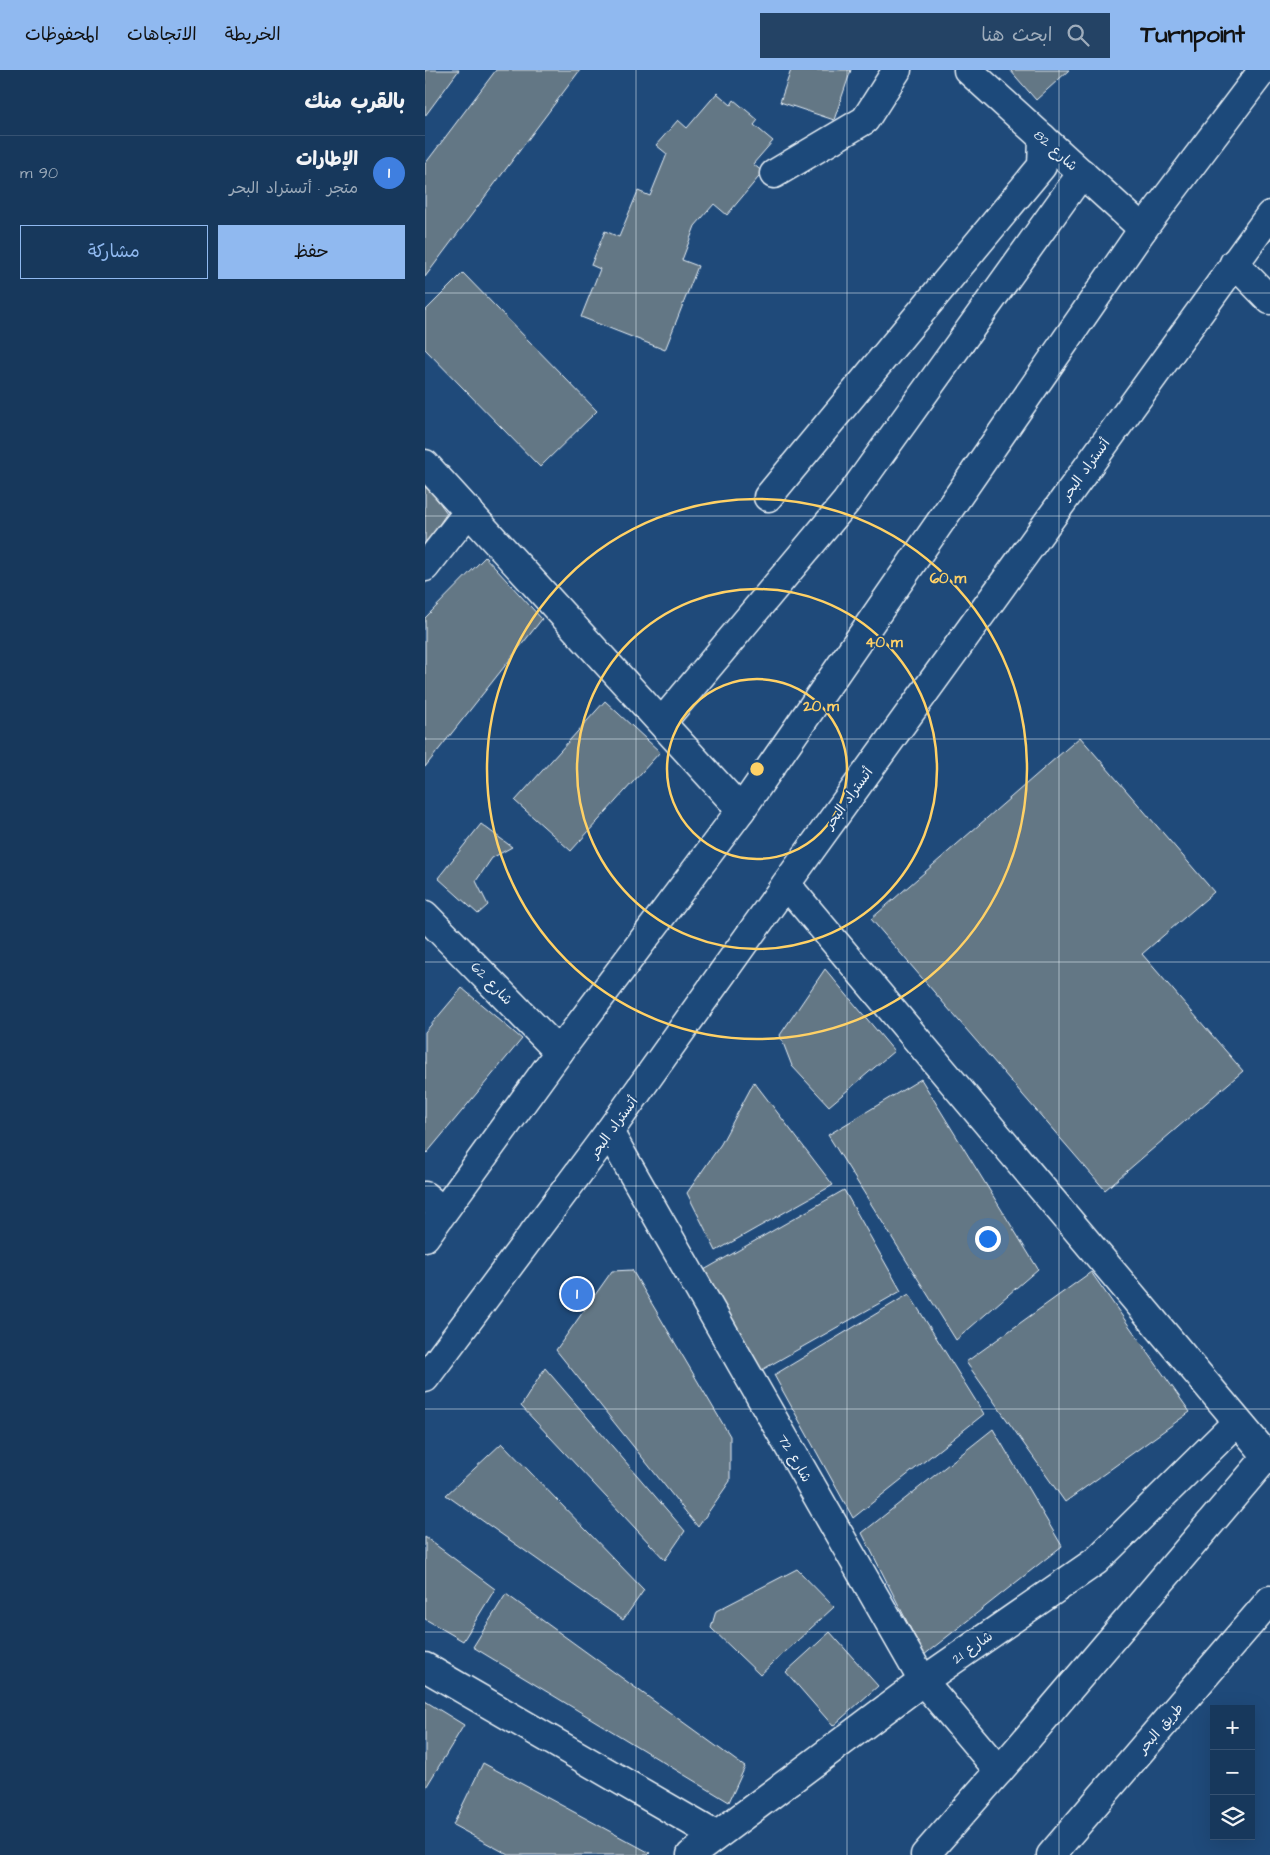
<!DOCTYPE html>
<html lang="ar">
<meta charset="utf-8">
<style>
body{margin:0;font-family:"Architects Daughter","Playpen Sans Arabic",sans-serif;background:#244365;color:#f1f3f6;direction:rtl}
.controls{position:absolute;right:15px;bottom:15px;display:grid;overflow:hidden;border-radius:0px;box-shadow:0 5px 20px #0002}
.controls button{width:45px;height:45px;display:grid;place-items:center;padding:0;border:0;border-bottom:1px solid #365272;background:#17385c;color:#f1f3f6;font:25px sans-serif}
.you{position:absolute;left:562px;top:1168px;width:18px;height:18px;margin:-12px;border:4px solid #fff;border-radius:50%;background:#1a73e8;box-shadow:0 0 0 8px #1a73e833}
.badge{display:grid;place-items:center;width:32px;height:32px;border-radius:50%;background:#90b9f0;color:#fff;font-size:16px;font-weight:700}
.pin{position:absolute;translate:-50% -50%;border:2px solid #fff;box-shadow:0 1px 5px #0006}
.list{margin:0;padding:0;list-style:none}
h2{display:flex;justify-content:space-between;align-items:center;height:65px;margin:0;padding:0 20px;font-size:21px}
h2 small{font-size:16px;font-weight:400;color:#9eacbb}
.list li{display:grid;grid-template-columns:32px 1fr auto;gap:15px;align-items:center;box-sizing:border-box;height:75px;padding:0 20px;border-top:1px solid #365272}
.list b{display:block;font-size:19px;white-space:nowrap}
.list p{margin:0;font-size:16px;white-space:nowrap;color:#9eacbb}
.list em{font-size:16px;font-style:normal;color:#9eacbb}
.actions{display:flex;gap:10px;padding:15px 20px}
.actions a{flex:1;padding:11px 0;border:1px solid #90b9f0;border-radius:0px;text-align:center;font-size:18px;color:#90b9f0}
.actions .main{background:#90b9f0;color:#111}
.icon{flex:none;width:28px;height:28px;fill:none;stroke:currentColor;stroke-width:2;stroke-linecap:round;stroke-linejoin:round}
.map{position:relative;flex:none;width:845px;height:1785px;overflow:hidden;direction:ltr}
header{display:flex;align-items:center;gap:30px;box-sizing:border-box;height:70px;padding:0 25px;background:#90b9f0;color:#111}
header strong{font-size:24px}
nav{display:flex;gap:28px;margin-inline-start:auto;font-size:18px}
.search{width:350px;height:45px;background:#244365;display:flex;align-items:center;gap:12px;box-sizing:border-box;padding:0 18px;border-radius:0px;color:#9eacbb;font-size:19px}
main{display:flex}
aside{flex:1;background:#17385c}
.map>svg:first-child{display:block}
.building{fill:#647785;stroke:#e8f1f8}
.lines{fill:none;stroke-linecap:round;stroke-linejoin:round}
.minor-casing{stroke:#e8f1f8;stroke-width:31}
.highway-casing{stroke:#e8f1f8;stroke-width:31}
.minor{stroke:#1f4a7a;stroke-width:28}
.highway{stroke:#1f4a7a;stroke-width:28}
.grid{fill:none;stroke:#e8f1f8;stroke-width:1;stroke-opacity:0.55}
.ring{fill:none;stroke:#ffd166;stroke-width:2.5}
.labels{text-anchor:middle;stroke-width:4;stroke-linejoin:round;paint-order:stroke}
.street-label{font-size:14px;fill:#e8f1f8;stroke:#1f4a7a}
.centre{fill:#ffd166;stroke:#1f4a7a;stroke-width:2.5}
.ring-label{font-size:15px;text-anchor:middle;font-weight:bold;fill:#ffd166;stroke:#1f4a7a;stroke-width:4;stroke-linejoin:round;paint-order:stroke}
</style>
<header>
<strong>Turnpoint</strong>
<div class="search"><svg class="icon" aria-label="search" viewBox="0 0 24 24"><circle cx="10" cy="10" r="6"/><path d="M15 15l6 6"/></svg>ابحث هنا</div>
<nav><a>الخريطة</a><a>الاتجاهات</a><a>المحفوظات</a></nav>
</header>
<main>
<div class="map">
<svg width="845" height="1785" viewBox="0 0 845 1785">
<rect width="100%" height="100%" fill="#1f4a7a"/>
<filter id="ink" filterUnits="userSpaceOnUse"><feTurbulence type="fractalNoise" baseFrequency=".02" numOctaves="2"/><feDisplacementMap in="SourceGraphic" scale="10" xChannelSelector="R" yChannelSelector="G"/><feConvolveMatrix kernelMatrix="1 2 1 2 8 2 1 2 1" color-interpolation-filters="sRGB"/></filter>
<g filter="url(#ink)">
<!-- building -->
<g class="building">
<polygon points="0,0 34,0 0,46"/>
<polygon points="71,0 155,0 0,207 0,94"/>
<polygon points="366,0 426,0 409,50 355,32"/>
<polygon points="585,0 644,0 611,30"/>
<polygon points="292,23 306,35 309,30 333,50 329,55 348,71 328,94 338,102 302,145 289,134 270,156 257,190 273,196 240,280 156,247 175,199 166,195 180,161 194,167 213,121 225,126 242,84 231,75 253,50 262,58"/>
<polygon points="38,203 172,341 115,397 0,279 0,241"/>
<polygon points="0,413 22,443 0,475"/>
<polygon points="60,487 117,549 0,697 0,548"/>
<polygon points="180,631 235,682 146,781 90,731"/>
<polygon points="655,667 789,822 717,884 818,1001 680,1120 446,849"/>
<polygon points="56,754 87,777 67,788 51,811 63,835 53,844 13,808"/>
<polygon points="400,899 469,981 404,1036 367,996 355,965"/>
<polygon points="37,918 97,969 2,1083 0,1081 0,962"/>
<polygon points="496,1009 613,1199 531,1270 403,1065"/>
<polygon points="329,1012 408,1115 291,1181 262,1123 296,1074"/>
<polygon points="419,1120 476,1221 335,1301 279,1200"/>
<polygon points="207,1200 305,1366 305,1411 273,1457 131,1280 187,1201"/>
<polygon points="666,1202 765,1342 640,1432 541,1292"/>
<polygon points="484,1224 559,1344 428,1448 349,1305"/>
<polygon points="120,1298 260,1461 240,1490 96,1336"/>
<polygon points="568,1359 637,1476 499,1585 437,1463"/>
<polygon points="77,1373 219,1520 198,1550 21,1425"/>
<polygon points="0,1467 70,1519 38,1571 0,1549"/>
<polygon points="372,1499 409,1537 335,1605 286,1558 291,1541"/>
<polygon points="81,1524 320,1697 304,1732 48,1577"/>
<polygon points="405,1562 453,1616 408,1656 361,1602"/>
<polygon points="0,1631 39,1655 0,1719"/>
<polygon points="58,1693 225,1783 223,1785 84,1785 28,1755"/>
</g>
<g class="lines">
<defs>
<g id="minor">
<polyline points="543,0 718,159"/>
<polyline points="349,104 440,50 472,0"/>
<polyline points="809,193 845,230"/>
<polyline points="0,394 316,740"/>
<polyline points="343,427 617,96 618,68"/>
<polyline points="0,497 44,441"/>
<polyline points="237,652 421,432 657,103"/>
<polyline points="361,814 842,1386"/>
<polyline points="0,845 134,982"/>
<polyline points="184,1062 498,1611 574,1701"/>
<polyline points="0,1126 18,1141"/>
<polyline points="0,1597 290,1765"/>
<polyline points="266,1785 498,1611 671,1491 812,1352"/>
<polyline points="500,1785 588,1685 845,1383"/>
</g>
<g id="highway">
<polyline points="0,1167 134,982 316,740 718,159 838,0"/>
<polyline points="0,1308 184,1062 361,814 845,145"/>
<polyline points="626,1785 845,1530"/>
</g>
</defs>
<!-- minor casing -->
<use href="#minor" class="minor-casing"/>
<!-- highway casing -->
<use href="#highway" class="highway-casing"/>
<!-- minor -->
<use href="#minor" class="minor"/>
<!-- highway -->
<use href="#highway" class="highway"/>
</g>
</g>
<!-- grid -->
<path class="grid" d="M211 0V1785M422 0V1785M634 0V1785M0 223H845M0 446H845M0 669H845M0 892H845M0 1116H845M0 1339H845M0 1562H845"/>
<!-- distance rings -->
<g class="ring">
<circle cx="332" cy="699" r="90"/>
<circle cx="332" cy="699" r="180"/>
<circle cx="332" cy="699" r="270"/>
</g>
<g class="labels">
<!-- street labels -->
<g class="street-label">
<text transform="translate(631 80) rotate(42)" y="5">شارع 82</text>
<text transform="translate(660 399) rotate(-54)" y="5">أتستراد البحر</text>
<text transform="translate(423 728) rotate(-54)" y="5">أتستراد البحر</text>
<text transform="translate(67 913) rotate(46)" y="5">شارع 62</text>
<text transform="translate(188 1057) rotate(-54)" y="5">أتستراد البحر</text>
<text transform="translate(370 1388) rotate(60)" y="5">شارع 72</text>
<text transform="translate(547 1577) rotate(-35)" y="5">شارع 21</text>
<text transform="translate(735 1658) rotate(-49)" y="5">طريق البحر</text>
</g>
</g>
<circle cx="332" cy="699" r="8" class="centre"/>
<g class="ring-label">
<text x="523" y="513">60 m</text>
<text x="459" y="577">40 m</text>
<text x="396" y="641">20 m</text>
</g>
</svg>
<div class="controls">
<button>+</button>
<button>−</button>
<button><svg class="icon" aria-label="layers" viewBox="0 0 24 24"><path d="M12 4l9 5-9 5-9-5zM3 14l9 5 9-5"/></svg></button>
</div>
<div class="you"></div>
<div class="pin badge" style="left:152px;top:1224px;background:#3f7fe0">1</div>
</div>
<aside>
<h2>بالقرب منك<small></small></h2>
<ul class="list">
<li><span class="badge" style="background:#3f7fe0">1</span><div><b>الإطارات</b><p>متجر · أتستراد البحر</p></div><em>90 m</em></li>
</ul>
<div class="actions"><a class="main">حفظ</a><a>مشاركة</a></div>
</aside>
</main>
